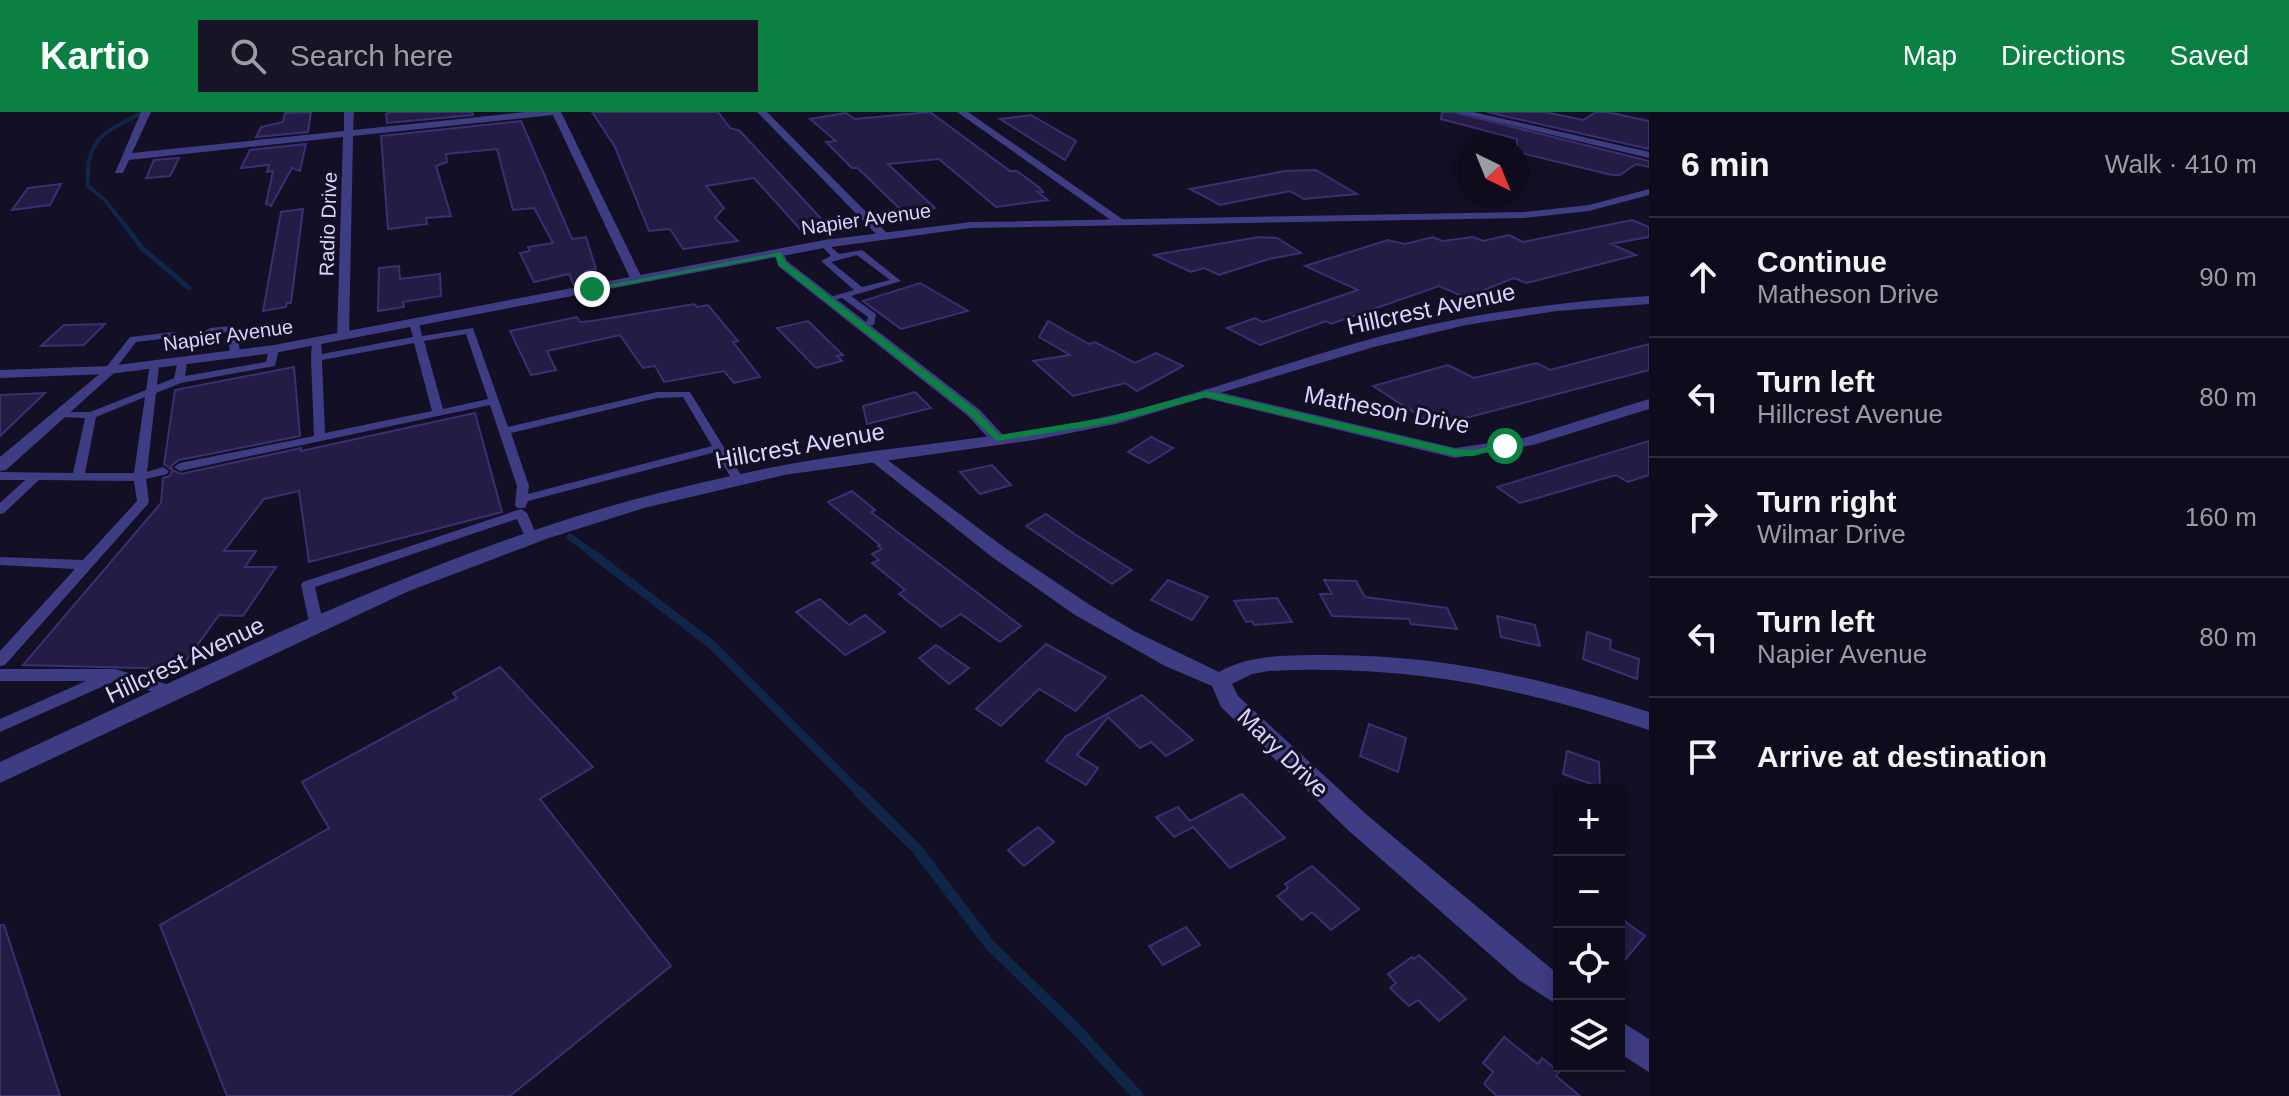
<!DOCTYPE html>
<meta charset="utf-8">
<style>
body{margin:0;font-family:Helvetica,sans-serif;background:#171425;color:#f1f3f6}
.controls{position:absolute;right:24px;bottom:24px;display:grid;overflow:hidden;border-radius:0px;box-shadow:0 4px 12px #0003}
.controls button{width:72px;height:72px;display:grid;place-items:center;padding:0;border:0;border-bottom:2px solid #2e2b3b;background:#0e0b1c;color:#f1f3f6;font:40px sans-serif}
.compass{position:absolute;left:1457px;top:24px;width:72px;height:72px;border-radius:50%;background:#0e0b1c;box-shadow:0 4px 12px #0003;rotate:137deg}
.stop{position:absolute;width:24px;height:24px;margin:-18px;border:6px solid #0b8043;border-radius:50%;background:#fff}
.stop.end{background:#0b8043;border-color:#fff;box-shadow:0 2px 8px #0008}
.list{margin:0;padding:0;list-style:none}
h2{display:flex;justify-content:space-between;align-items:center;height:104px;margin:0;padding:0 32px;font-size:34px}
h2 small{font-size:26px;font-weight:400;color:#9b9ba3}
.list li{display:grid;grid-template-columns:52px 1fr auto;gap:24px;align-items:center;box-sizing:border-box;height:120px;padding:0 32px;border-top:2px solid #2e2b3b}
.list b{display:block;font-size:30px;white-space:nowrap}
.list p{margin:0;font-size:26px;white-space:nowrap;color:#9b9ba3}
.list em{font-size:26px;font-style:normal;color:#9b9ba3}
.icon{flex:none;width:44px;height:44px;fill:none;stroke:currentColor;stroke-width:2;stroke-linecap:round;stroke-linejoin:round}
.map{position:relative;flex:none;width:1649px;height:984px;overflow:hidden}
header{display:flex;align-items:center;gap:48px;box-sizing:border-box;height:112px;padding:0 40px;background:#0b8043;color:#fff}
header strong{font-size:38px}
nav{display:flex;gap:44px;margin-inline-start:auto;font-size:28px}
.search{width:560px;height:72px;background:#171425;display:flex;align-items:center;gap:20px;box-sizing:border-box;padding:0 28px;border-radius:0px;color:#9b9ba3;font-size:30px}
main{display:flex}
aside{flex:1;background:#0e0b1c}
.map>svg:first-child{display:block}
.lines{fill:none;stroke-linecap:round;stroke-linejoin:round}
.stream-far4{stroke:#0f2649;stroke-width:4}
.stream-far3{stroke:#0f2649;stroke-width:5}
.stream-far2{stroke:#0f2649;stroke-width:7}
.stream-far1{stroke:#0f2649;stroke-width:9}
.stream{stroke:#0f2649;stroke-width:11}
.building{fill:#241c45;stroke:#3b2f71;stroke-width:2}
.service{fill:#3e3c83;fill-rule:evenodd}
.minor{fill:#3e3c83;fill-rule:evenodd}
.tertiary{fill:#3e3c83;fill-rule:evenodd}
.route{fill:#0b8043}
.labels{text-anchor:middle;stroke-width:6;stroke-linejoin:round;paint-order:stroke}
.far-street-label{font-size:20px;fill:#d9d5fe;stroke:#130f25}
.street-label{font-size:24px;fill:#d9d5fe;stroke:#130f25}
</style>
<header>
<strong>Kartio</strong>
<div class="search"><svg class="icon" aria-label="search" viewBox="0 0 24 24"><circle cx="10" cy="10" r="6"/><path d="M15 15l6 6"/></svg>Search here</div>
<nav><a>Map</a><a>Directions</a><a>Saved</a></nav>
</header>
<main>
<div class="map">
<svg width="1649" height="984" viewBox="0 0 1649 984">
<rect width="100%" height="100%" fill="#130f25"/>
<g class="lines">
<!-- stream-far4 -->
<path class="stream-far4" d="M125 114 106 89 88 74C85 25 105 20 144 0"/>
<!-- stream-far3 -->
<polyline class="stream-far3" points="124,112 142,136 189,176"/>
<!-- stream-far2 -->
<polyline class="stream-far2" points="570,425 596,444"/>
<!-- stream-far1 -->
<polyline class="stream-far1" points="593,442 711,532 861,682"/>
<!-- stream -->
<polyline class="stream" points="859,680 917,737 989,832 1076,917 1138,984"/>
</g>
<!-- building -->
<g class="building">
<polygon points="311,0 308,20 256,25 261,15 283,10 285,1"/>
<polygon points="390,0 472,0 473,3 387,11 386,2"/>
<polygon points="592,0 718,0 730,16 740,19 827,113 800,117 754,66 706,74 724,96 715,106 738,129 683,137 670,117 649,119 615,35"/>
<polygon points="930,0 1010,59 1017,59 1040,76 1043,80 1038,80 1048,88 996,95 939,47 888,52 935,96 904,101 864,62 857,56 852,56 826,30 836,29 810,7 846,1 855,7"/>
<polygon points="1442,0 1453,0 1649,49 1649,55 1636,52 1620,63 1612,63 1517,40 1517,27 1441,7"/>
<polygon points="1487,0 1545,0 1583,8 1596,0 1607,0 1649,9 1649,37"/>
<polygon points="1031,3 1076,29 1065,48 1000,7"/>
<polygon points="521,9 572,127 586,125 596,157 585,159 589,170 574,173 569,162 534,170 520,141 530,139 528,135 553,131 534,96 513,98 497,37 446,42 447,50 436,54 451,104 426,106 427,112 388,117 381,24"/>
<polygon points="306,32 300,59 292,56 271,94 266,92 273,59 267,60 269,53 241,56 250,38"/>
<polygon points="179,46 170,64 146,66 154,48"/>
<polygon points="1316,58 1357,82 1304,87 1290,79 1220,93 1190,77 1285,59"/>
<polygon points="61,72 50,93 12,98 28,76"/>
<polygon points="303,97 291,191 287,191 286,195 263,199 281,100"/>
<polygon points="1632,108 1649,115 1649,125 1611,132 1636,143 1527,171 1514,166 1469,184 1462,184 1439,174 1331,212 1326,209 1260,233 1227,216 1255,206 1263,210 1358,178 1305,154 1388,128 1405,132 1433,125 1442,129 1473,125 1483,129 1509,123 1523,130"/>
<polygon points="1259,125 1277,126 1301,141 1269,147 1219,163 1204,156 1191,160 1154,143"/>
<polygon points="399,154 400,167 440,162 441,184 403,190 404,195 378,199 379,156"/>
<polygon points="920,171 968,199 901,217 863,189"/>
<polygon points="694,192 697,195 708,193 738,229 733,230 760,265 734,271 724,259 664,270 655,254 643,256 620,223 547,239 556,258 531,263 510,219 577,205 580,210 592,209"/>
<polygon points="808,209 843,243 837,244 842,249 816,256 777,216"/>
<polygon points="1048,209 1089,232 1095,230 1135,251 1156,241 1183,254 1137,279 1125,271 1073,284 1033,249 1070,243 1039,225"/>
<polygon points="105,212 84,233 41,234 64,213"/>
<polygon points="1649,232 1649,258 1435,314 1373,274 1448,253 1474,266 1537,251 1550,258"/>
<polygon points="294,255 300,324 179,348 171,354 172,358 181,362 301,336 301,339 475,301 502,400 309,450 299,379 264,387 224,439 256,439 245,455 276,455 243,504 219,503 180,557 23,553 161,391 163,366 170,364 172,358 164,352 175,278"/>
<polygon points="915,280 931,296 867,312 863,294"/>
<polygon points="45,281 0,324 0,283"/>
<polygon points="1151,325 1173,336 1149,351 1128,340"/>
<polygon points="1649,329 1649,363 1628,370 1616,363 1520,391 1497,375"/>
<polygon points="992,353 1011,373 980,382 960,360"/>
<polygon points="852,379 875,398 871,400 1021,514 1000,530 961,502 941,515 899,482 905,478 872,451 879,448 872,442 882,437 878,434 880,433 828,390"/>
<polygon points="1046,402 1076,423 1132,458 1112,472 1026,414"/>
<polygon points="1168,468 1208,485 1192,508 1151,488"/>
<polygon points="1324,468 1356,469 1365,485 1447,496 1457,517 1411,512 1409,507 1332,504 1320,482 1332,482"/>
<polygon points="1277,486 1292,510 1254,513 1252,509 1246,510 1234,489"/>
<polygon points="820,487 849,513 865,503 885,520 845,543 796,500"/>
<polygon points="1497,504 1535,513 1540,534 1501,525"/>
<polygon points="1587,520 1611,528 1610,537 1639,547 1637,567 1583,547"/>
<polygon points="1046,532 1106,565 1076,599 1039,577 1001,614 976,597"/>
<polygon points="936,533 969,556 949,572 919,546"/>
<polygon points="500,555 593,655 540,687 671,854 510,984 227,984 160,813 329,716 302,670 457,586 453,581"/>
<polygon points="1142,583 1193,628 1166,644 1151,630 1140,636 1108,605 1077,643 1098,656 1086,673 1046,649 1066,624"/>
<polygon points="1369,612 1406,626 1398,660 1360,644"/>
<polygon points="1567,639 1599,650 1600,675 1563,662"/>
<polygon points="1242,682 1285,726 1230,756 1193,715 1174,725 1156,705 1178,695 1190,709"/>
<polygon points="1038,715 1054,730 1024,754 1008,738"/>
<polygon points="1312,754 1359,797 1331,818 1312,800 1302,808 1277,784 1288,776 1285,772"/>
<polygon points="1619,805 1645,824 1619,855"/>
<polygon points="0,813 4,813 60,984 0,984"/>
<polygon points="1186,815 1200,833 1163,853 1149,834"/>
<polygon points="1419,843 1466,887 1439,909 1418,888 1409,894 1390,876 1396,871 1388,862 1412,845 1414,847"/>
<polygon points="1504,925 1538,952 1542,946 1559,960 1556,964 1580,984 1497,984 1484,972 1493,960 1483,951"/>
</g>
<g class="lines">
<!-- service -->
<g class="service">
<path d="M824 129 839 142 862 138 901 169 851 184 876 202 874 213 860 216V212L867 209 868 205 842 186 828 190 823 187 854 178 821 149 831 144 820 132ZM857 143 890 168 862 175 831 150Z"/>
<path d="M414 208 419 211 422 224 473 216 508 315 657 280H690L744 368 742 371H734L716 340 528 389 525 396H517L515 393 517 374 490 293 180 359 174 355 180 351 314 324 311 246 312 228 321 230 322 242 413 225 409 211ZM466 222 488 287 443 297 424 229ZM414 231 432 299 325 321 322 248ZM683 285 712 334 528 382 529 374 511 321 657 286Z"/>
<polygon points="232,214 237,217 240,243 235,246 230,243 228,220 210,222 205,219 210,216"/>
<polygon points="174,220 179,223 177,225 136,230 113,260 109,261 104,258 130,225"/>
<path d="M274 234 279 237 275 254 181 271 156 281 147 360 163 355 169 359 167 362 146 367 149 390 147 393 5 553 0 554V539L75 457 0 453V445L83 448 137 389 134 369 39 368 4 401 0 402V391L25 368H0V360L73 361 85 306 59 305 55 304V300H90L146 278 150 251 154 250 159 253 157 273 174 266 178 248 187 250 185 264 266 250 269 237ZM145 285 134 361H85L96 305Z"/>
<polygon points="521,397 527,401 537,424 536,427 526,427 517,407 315,475 324,514 317,519 310,514 301,473 303,470"/>
<polygon points="0,557 115,557 180,576 183,580 180,584 175,586 115,569 0,620 0,607 86,569 0,569"/>
</g>
<!-- minor -->
<g class="minor">
<polygon points="141,0 151,0 132,41 344,19 344,0 354,0 353,18 526,0 561,0 643,168 637,172 631,168 553,3 353,24 349,225 337,228 343,25 129,48 123,61 115,61"/>
<polygon points="757,0 767,0 886,120 886,124 878,124"/>
<polygon points="957,0 968,0 1125,109 1115,111"/>
<polygon points="1456,0 1473,0 1649,40 1649,46"/>
<polygon points="774,138 782,138 787,149 980,298 1003,323 1003,329 991,329 968,304 778,154"/>
<polygon points="109,254 116,258 114,261 6,358 0,359 0,345"/>
<polygon points="1206,277 1455,336 1524,326 1649,287 1649,297 1533,333 1455,346 1201,285 1198,282"/>
<path d="M877 340 1005 436 1090 493 1134 519 1219 560C1250 543 1280 544 1314 543 1433 541 1536 564 1649 600V618C1518 575 1408 552 1269 559L1252 562 1232 572 1238 584 1367 703 1559 863V894L1519 868 1349 719 1221 595 1212 574 1165 554 1075 503 992 445 871 349 869 345Z"/>
<polygon points="1619,908 1649,927 1649,960 1619,941"/>
</g>
<!-- tertiary -->
<g class="tertiary">
<polygon points="1649,77 1649,83 1589,99 1524,106 971,116 824,136 274,241 109,262 0,266 0,258 109,254 274,233 824,128 971,110 1524,100 1589,93"/>
<path d="M1649 184V192L1557 199 1466 213 1374 235 1116 312 1034 328 784 363 644 396 549 426 409 479 0 671V650C207 555 411 449 632 388 696 371 761 356 826 346 923 331 1022 324 1118 302 1202 282 1283 251 1367 228 1460 203 1553 190 1649 184Z"/>
</g>
</g>
<!-- route -->
<polygon class="route" points="781,140 785,150 977,299 999,323 1110,305 1206,279 1455,337 1473,338 1505,331 1510,334 1473,344 1455,344 1206,285 1111,311 997,329 970,303 779,153 775,144 592,179 588,177"/>
<g class="labels">
<!-- far-street labels -->
<g class="far-street-label">
<text transform="translate(866 107) rotate(-8)" y="7">Napier Avenue</text>
<text transform="translate(328 112) rotate(-88)" y="7">Radio Drive</text>
<text transform="translate(228 223) rotate(-8)" y="7">Napier Avenue</text>
</g>
<!-- street labels -->
<g class="street-label">
<text transform="translate(1431 197) rotate(-12)" y="8">Hillcrest Avenue</text>
<text transform="translate(1387 298) rotate(11)" y="8">Matheson Drive</text>
<text transform="translate(800 334) rotate(-10)" y="8">Hillcrest Avenue</text>
<text transform="translate(185 548) rotate(-25)" y="8">Hillcrest Avenue</text>
<text transform="translate(1283 641) rotate(44)" y="8">Mary Drive</text>
</g>
</g>
</svg>
<div class="controls">
<button>+</button>
<button>−</button>
<button><svg class="icon" aria-label="locate" viewBox="0 0 24 24"><circle cx="12" cy="12" r="6"/><path d="M12 2v4M12 18v4M2 12h4M18 12h4"/></svg></button>
<button><svg class="icon" aria-label="layers" viewBox="0 0 24 24"><path d="M12 4l9 5-9 5-9-5zM3 14l9 5 9-5"/></svg></button>
</div>
<svg class="compass" viewBox="-18 -18 36 36"><path d="M0-13l5 13h-10z" fill="#e53935"/><path d="M0 13l5-13h-10z" fill="#9b9ba3"/></svg>
<div class="stop" style="left:1505px;top:334px"></div>
<div class="stop end" style="left:592px;top:177px"></div>
</div>
<aside>
<h2>6 min<small>Walk · 410 m</small></h2>
<ul class="list">
<li><svg class="icon" aria-label="ahead" viewBox="0 0 24 24"><path d="M12 20V5M6 11l6-6 6 6"/></svg><div><b>Continue</b><p>Matheson Drive</p></div><em>90 m</em></li>
<li><svg class="icon" aria-label="left" viewBox="0 0 24 24"><path d="M17 20v-9H6M10 6l-5 5 5 5"/></svg><div><b>Turn left</b><p>Hillcrest Avenue</p></div><em>80 m</em></li>
<li><svg class="icon" aria-label="right" viewBox="0 0 24 24"><path d="M7 20v-9h11M14 6l5 5-5 5"/></svg><div><b>Turn right</b><p>Wilmar Drive</p></div><em>160 m</em></li>
<li><svg class="icon" aria-label="left" viewBox="0 0 24 24"><path d="M17 20v-9H6M10 6l-5 5 5 5"/></svg><div><b>Turn left</b><p>Napier Avenue</p></div><em>80 m</em></li>
<li><svg class="icon" aria-label="arrive" viewBox="0 0 24 24"><path d="M6 21V4h12l-3 4 3 4H6"/></svg><div><b>Arrive at destination</b></div></li>
</ul>
</aside>
</main>
